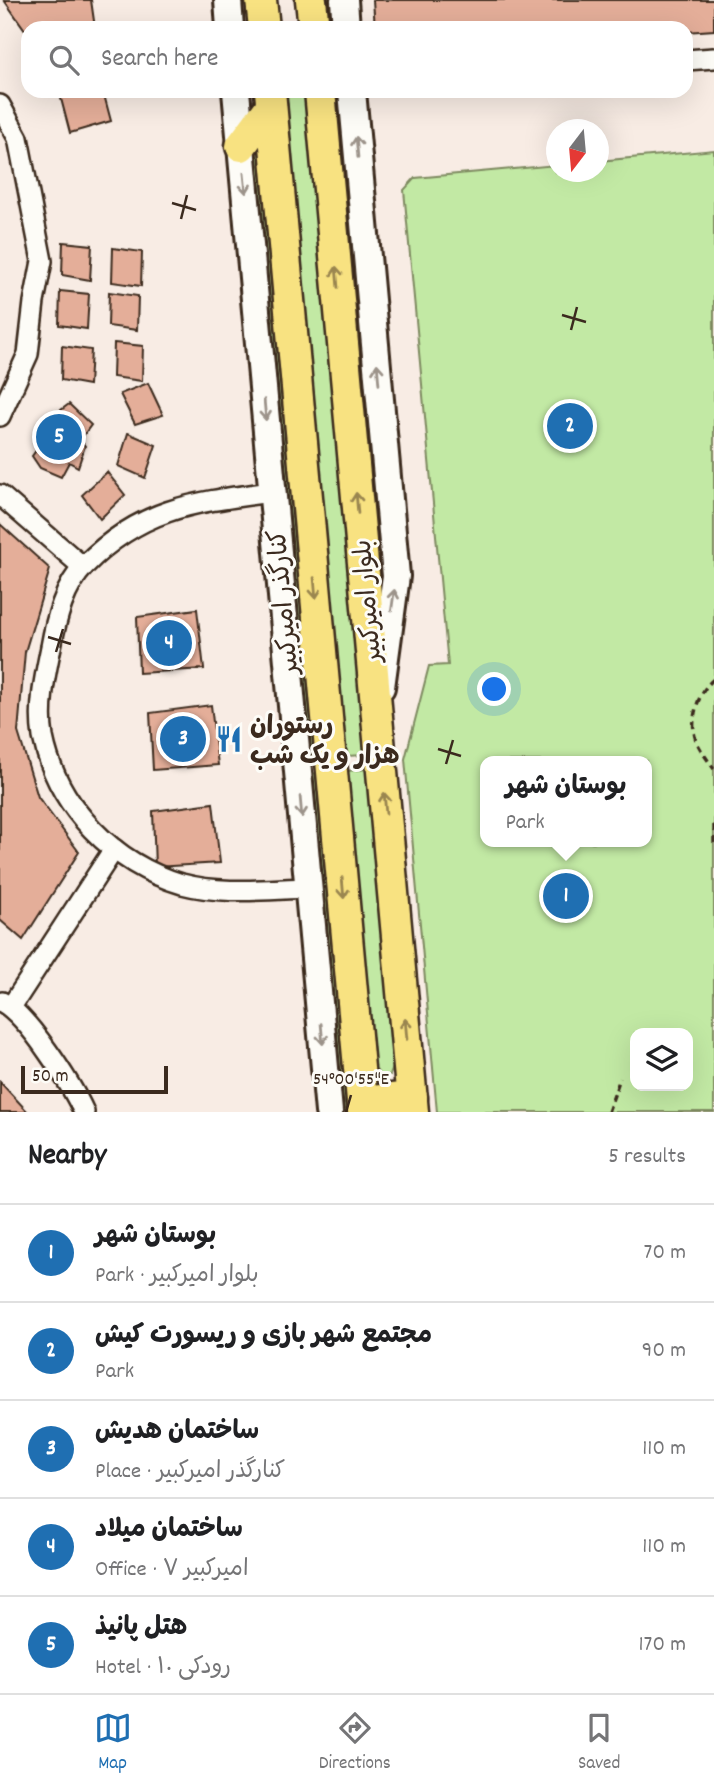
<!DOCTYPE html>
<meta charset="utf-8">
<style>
body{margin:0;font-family:Dekko,"Playpen Sans Arabic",sans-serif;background:#f6f6f6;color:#202124}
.controls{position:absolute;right:21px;bottom:21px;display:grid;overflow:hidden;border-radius:14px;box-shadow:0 7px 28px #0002}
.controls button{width:63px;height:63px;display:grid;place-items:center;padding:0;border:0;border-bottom:2px solid #e0e0e0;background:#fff;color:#202124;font:35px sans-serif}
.compass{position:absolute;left:546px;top:119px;width:63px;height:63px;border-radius:50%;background:#fff;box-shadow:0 7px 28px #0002;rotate:196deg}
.scale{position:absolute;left:21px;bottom:18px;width:147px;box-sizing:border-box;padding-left:7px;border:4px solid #3b2a1e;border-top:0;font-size:19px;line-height:24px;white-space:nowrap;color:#3b2a1e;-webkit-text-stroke:5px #fdfcf7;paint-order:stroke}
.you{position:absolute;left:495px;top:690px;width:24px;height:24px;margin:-18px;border:5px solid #fff;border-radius:50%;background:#1a73e8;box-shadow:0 0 0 10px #1a73e833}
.badge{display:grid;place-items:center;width:46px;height:46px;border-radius:50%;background:#1f6fb2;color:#fff;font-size:23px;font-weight:700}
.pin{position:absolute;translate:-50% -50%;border:4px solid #fff;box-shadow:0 2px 7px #0006}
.popup{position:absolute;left:480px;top:756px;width:172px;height:91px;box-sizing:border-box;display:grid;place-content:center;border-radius:14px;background:#fff;filter:drop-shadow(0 2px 5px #0005);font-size:23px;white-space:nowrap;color:#757577}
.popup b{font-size:26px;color:#202124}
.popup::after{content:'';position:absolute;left:50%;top:100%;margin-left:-14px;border:14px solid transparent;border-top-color:#fff}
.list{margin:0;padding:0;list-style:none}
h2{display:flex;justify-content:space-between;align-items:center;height:91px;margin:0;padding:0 28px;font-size:30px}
h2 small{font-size:23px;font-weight:400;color:#757577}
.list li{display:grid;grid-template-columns:46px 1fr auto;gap:21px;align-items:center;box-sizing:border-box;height:98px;padding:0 28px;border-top:2px solid #e0e0e0}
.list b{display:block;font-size:26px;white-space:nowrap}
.list p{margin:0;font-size:23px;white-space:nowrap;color:#757577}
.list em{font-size:23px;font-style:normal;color:#757577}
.icon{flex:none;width:38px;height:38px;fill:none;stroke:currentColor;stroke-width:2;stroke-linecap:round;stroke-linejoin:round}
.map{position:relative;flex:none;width:714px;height:1112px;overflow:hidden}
.search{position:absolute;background:#fff;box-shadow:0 7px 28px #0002;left:21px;right:21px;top:21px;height:77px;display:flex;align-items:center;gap:18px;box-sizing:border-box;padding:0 24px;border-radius:21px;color:#757577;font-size:26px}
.sheet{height:581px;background:#fff}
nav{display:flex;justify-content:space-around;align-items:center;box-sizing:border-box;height:98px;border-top:2px solid #e0e0e0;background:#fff;font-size:19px;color:#757577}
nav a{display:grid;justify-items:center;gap:4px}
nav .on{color:#1f6fb2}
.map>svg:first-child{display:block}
.green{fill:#c2e9a4;stroke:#7e8a61;stroke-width:2;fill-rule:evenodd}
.building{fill:#e4ae99;stroke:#3b2a1e;stroke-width:2}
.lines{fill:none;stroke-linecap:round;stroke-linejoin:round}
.street-casing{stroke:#3b2a1e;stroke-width:24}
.secondary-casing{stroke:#3b2a1e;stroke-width:32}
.primary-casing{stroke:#3b2a1e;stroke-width:35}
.path{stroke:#3b2a1e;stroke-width:3.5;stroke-dasharray:7 5;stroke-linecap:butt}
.street{stroke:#fdfcf7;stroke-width:19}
.secondary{stroke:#fdfcf7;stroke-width:26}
.primary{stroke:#f8e281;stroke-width:30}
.oneway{stroke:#9c938a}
.oneway2{stroke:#9a8650}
.ticks{fill:none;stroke:#3b2a1e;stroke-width:2.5}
.labels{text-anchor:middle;stroke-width:6;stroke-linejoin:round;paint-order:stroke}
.street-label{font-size:26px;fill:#3b2a1e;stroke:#fdfcf7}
.poi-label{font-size:26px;font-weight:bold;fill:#3b2a1e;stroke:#fdfcf7;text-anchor:start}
.ticks-label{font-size:18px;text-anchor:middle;fill:#3b2a1e;stroke:#fdfcf7;stroke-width:6;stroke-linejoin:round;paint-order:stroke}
</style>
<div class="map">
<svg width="714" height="1112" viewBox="0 0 714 1112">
<rect width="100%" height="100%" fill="#f8ece4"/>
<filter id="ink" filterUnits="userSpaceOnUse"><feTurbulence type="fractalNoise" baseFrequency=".0143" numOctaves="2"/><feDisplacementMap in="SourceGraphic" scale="14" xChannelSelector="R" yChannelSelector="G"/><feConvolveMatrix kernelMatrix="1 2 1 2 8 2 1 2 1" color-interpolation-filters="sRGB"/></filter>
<g filter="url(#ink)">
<!-- green -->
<g class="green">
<polygon points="284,91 305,91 366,755 345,756"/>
<polygon points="334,91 342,91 385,566 378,567"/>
<polygon points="259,138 316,759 307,760 251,149"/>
<path d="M714 150V1112H437L405 759 429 666 448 665 404 190 415 178 556 165V172H598L599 161ZM486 761H646V842H486ZM635 1033H688V1086H635Z"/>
<polygon points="367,769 394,1065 390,1075 380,1075 374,1067 347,771"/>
<polygon points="317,773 349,1112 340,1112 309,774"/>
</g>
<!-- building -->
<g class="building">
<polygon points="4,0 91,0 95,28 28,28 28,34"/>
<polygon points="373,0 714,0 714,30 686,32 686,28 375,28"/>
<polygon points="59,91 103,91 111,121 70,133"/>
<polygon points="63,242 92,245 90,280 62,275"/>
<polygon points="113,248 142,252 141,286 112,282"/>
<polygon points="60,291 89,294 87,329 59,325"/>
<polygon points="109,292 138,296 137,330 108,326"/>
<polygon points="114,343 143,346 142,381 113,377"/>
<polygon points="62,346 91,350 89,385 61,380"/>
<polygon points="148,383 163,415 135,424 120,394"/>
<polygon points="69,404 91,425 80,440 85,446 78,467 69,462 61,477 40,468 32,456 40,445 34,434 40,428 51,430 49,419"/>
<polygon points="128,433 156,445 145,478 118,466"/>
<polygon points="107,472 125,495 100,519 82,495"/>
<polygon points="0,524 50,569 25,652 18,732 38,797 79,852 23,940 0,920"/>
<polygon points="197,609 204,669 139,673 137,617"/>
<polygon points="211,705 218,765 153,770 150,713"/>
<polygon points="213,803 220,863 155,867 153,811"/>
<polygon points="0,1082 28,1112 0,1112"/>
</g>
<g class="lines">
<defs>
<g id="street">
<polyline points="686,60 714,58"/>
<polyline points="0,105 18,138 42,261 34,302 28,354 0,416"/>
<path d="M272 492C196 502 142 507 85 565 64 587 56 619 51 647 45 676 38 707 43 737 57 807 114 864 182 884 224 895 266 889 309 888"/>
<polyline points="0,495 83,567"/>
<path d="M2 1002C28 1016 71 1084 84 1112"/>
<polyline points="11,1007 114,849"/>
</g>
<g id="secondary">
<polyline points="228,0 230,28"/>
<polyline points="344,0 346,28"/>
<polyline points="236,91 329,1112"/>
<polyline points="352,91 396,576 381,687"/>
</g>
<g id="primary">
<polyline points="261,0 264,28"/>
<polyline points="311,0 314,28"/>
<polyline points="270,91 363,1112"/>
<polyline points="320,91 413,1112"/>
<polyline points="241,146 271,106"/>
<polyline points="362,1102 412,1097"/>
</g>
</defs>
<!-- street casing -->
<use href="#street" class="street-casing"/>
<!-- secondary casing -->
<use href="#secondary" class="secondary-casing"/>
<!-- primary casing -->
<use href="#primary" class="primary-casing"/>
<!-- path -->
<g class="path">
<path d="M714 679C698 691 689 721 696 740 700 750 708 760 714 769"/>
<polyline points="714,825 714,843"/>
<polyline points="608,1112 620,1078"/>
</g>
<!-- street -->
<use href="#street" class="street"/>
<!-- secondary -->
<use href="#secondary" class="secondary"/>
<!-- primary -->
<use href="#primary" class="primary"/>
</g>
<!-- one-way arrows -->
<defs><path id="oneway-shaft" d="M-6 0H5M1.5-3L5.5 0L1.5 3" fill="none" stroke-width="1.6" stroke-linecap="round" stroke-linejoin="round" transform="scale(1.75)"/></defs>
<g class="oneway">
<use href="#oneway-shaft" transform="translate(357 147) rotate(-95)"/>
<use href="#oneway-shaft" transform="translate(245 183) rotate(84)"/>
<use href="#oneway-shaft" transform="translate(378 374) rotate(-95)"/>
<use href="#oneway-shaft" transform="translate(265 410) rotate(85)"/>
<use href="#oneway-shaft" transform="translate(393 600) rotate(-82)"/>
<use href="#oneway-shaft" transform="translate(301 807) rotate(85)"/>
<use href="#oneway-shaft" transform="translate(322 1034) rotate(85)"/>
</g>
<g class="oneway2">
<use href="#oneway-shaft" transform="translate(337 277) rotate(-95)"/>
<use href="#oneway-shaft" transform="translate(357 503) rotate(-95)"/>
<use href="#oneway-shaft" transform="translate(315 588) rotate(85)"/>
<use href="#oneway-shaft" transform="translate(385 803) rotate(-95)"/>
<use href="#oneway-shaft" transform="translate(343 888) rotate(85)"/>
<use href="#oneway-shaft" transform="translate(406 1029) rotate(-95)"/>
</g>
</g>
<!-- ticks -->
<path class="ticks" d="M172 203 196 210M181 219 187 195M562 315 586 322M571 330 577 307M48 637 71 644M56 652 63 629M438 749 461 756M446 764 453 740M346 1112 351 1095"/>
<!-- icons -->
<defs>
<symbol id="restaurant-bare" viewBox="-9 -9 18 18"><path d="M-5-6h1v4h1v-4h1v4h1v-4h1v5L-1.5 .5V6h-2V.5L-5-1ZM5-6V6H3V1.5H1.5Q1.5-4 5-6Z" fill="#1f6fb2" stroke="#fdfcf7" stroke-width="2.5" paint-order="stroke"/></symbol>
</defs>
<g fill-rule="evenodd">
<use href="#restaurant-bare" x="210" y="720" width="38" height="38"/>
</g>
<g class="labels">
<!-- street labels -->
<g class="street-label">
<text transform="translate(366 601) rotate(-95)" y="9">بلوار امیرکبیر</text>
<text transform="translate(282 602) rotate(-95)" y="9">کنارگذر امیرکبیر</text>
</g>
<!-- poi labels -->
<g class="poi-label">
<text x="250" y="733">رستوران<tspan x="250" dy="30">هزار و یک شب</tspan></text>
</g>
</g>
<g class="ticks-label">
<text x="351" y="1084">54°00'55"E</text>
</g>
</svg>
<div class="controls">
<button><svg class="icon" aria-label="layers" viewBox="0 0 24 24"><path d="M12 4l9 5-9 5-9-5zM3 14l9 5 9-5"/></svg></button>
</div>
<svg class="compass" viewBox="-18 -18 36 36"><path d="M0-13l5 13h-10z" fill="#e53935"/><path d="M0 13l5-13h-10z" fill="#757577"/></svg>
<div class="scale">50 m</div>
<div class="you"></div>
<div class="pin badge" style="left:566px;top:896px">1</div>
<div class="popup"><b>بوستان شهر</b>Park</div>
<div class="pin badge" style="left:570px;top:426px">2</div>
<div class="pin badge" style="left:183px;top:739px">3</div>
<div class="pin badge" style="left:169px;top:643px">4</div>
<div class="pin badge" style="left:59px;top:437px">5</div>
<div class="search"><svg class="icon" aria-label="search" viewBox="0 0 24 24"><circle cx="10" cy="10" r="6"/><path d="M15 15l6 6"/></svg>Search here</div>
</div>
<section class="sheet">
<h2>Nearby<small>5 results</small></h2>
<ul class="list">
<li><span class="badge">1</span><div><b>بوستان شهر</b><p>Park · بلوار امیرکبیر</p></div><em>70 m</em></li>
<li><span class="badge">2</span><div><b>مجتمع شهر بازی و ریسورت کیش</b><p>Park</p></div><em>90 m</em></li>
<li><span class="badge">3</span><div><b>ساختمان هدیش</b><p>Place · کنارگذر امیرکبیر</p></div><em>110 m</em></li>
<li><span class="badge">4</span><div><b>ساختمان میلاد</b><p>Office · امیرکبیر ۷</p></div><em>110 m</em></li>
<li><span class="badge">5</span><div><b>هتل پانیذ</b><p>Hotel · رودکی ۱۰</p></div><em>170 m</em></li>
</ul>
</section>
<nav>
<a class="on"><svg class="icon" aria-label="map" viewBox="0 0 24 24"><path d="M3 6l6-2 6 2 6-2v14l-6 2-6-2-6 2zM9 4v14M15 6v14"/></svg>Map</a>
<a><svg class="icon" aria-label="directions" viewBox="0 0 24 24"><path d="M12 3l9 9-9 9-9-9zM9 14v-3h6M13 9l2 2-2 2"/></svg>Directions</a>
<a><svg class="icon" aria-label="saved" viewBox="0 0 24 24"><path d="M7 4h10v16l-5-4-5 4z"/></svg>Saved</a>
</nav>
